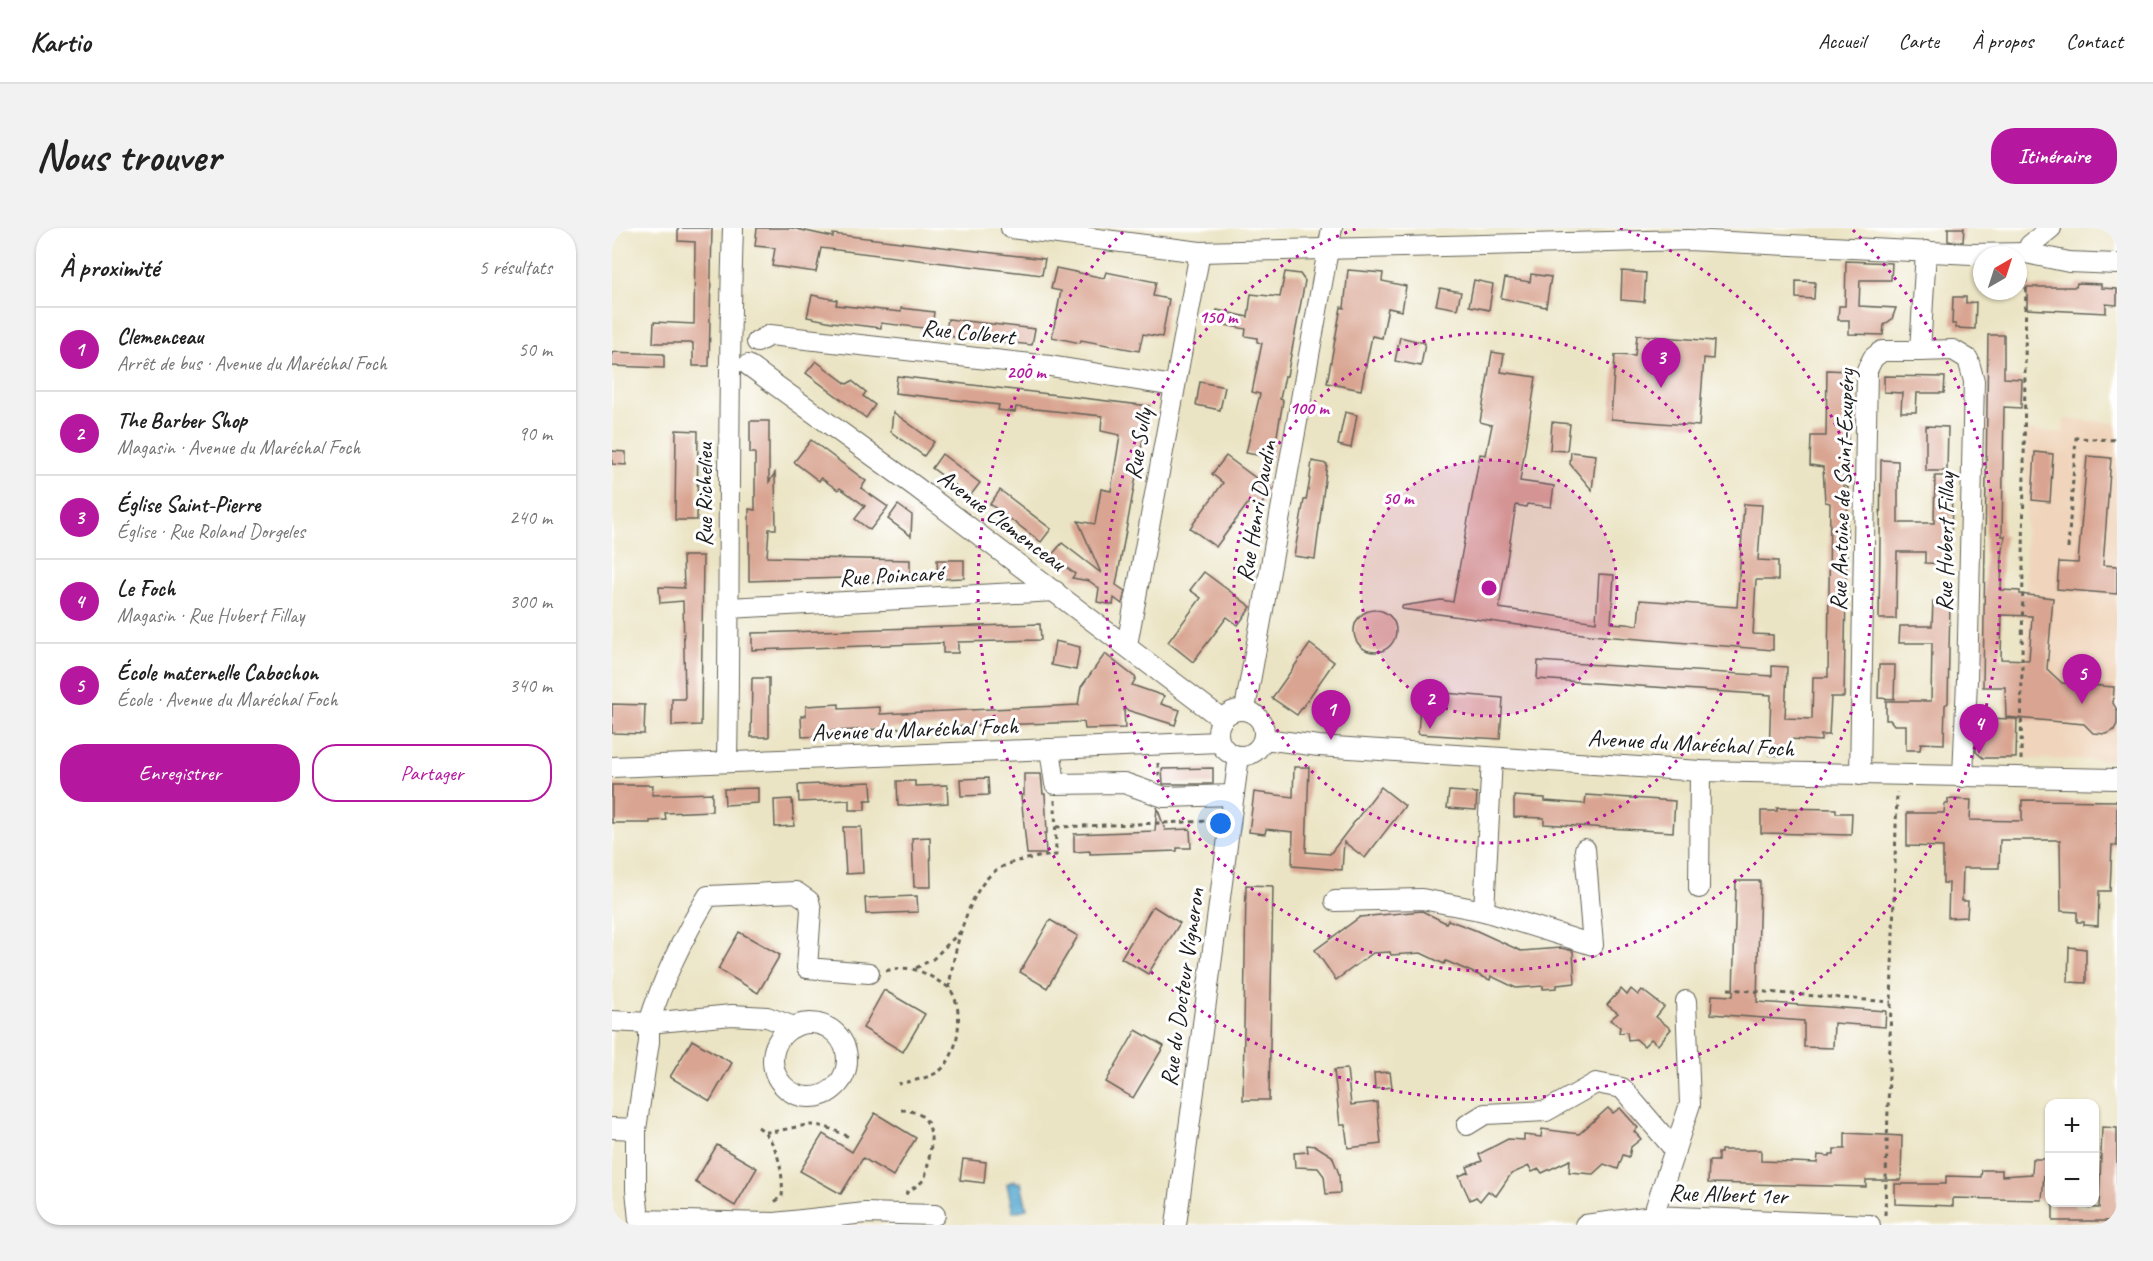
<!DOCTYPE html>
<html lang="fr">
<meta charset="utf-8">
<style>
body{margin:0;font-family:Caveat,sans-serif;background:#f2f2f2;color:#222}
.controls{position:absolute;right:18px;bottom:18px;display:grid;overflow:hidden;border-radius:12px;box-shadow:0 2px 4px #0004}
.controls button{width:54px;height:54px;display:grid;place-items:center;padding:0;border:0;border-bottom:2px solid #e0e0e0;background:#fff;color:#222;font:30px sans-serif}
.compass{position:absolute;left:1361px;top:18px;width:54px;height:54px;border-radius:50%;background:#fff;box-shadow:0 2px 4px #0004;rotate:39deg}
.you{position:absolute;left:609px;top:596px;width:21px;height:21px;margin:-15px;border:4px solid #fff;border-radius:50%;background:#1a73e8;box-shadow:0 0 0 9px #1a73e833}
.badge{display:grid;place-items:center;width:39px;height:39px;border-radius:50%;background:#b5179e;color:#fff;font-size:20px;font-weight:700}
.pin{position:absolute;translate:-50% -50px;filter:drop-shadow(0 2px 3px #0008)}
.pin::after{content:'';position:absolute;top:32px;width:21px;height:18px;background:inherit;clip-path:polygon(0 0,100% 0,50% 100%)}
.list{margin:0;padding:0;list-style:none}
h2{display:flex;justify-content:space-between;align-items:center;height:78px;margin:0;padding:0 24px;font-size:26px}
h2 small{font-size:20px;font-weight:400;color:#767676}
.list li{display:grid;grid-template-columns:39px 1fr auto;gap:18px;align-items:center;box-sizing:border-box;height:84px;padding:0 24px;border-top:2px solid #e0e0e0}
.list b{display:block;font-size:22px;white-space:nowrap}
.list p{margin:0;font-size:20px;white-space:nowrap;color:#767676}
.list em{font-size:20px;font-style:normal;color:#767676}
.actions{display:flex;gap:12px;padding:18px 24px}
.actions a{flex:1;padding:14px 0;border:2px solid #b5179e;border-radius:24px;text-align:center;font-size:21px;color:#b5179e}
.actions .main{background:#b5179e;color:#fff}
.map{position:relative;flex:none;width:1505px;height:997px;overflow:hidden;border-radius:24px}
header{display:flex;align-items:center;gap:36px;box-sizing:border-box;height:84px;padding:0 30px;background:#fff;border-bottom:2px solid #e0e0e0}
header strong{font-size:28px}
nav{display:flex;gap:33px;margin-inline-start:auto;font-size:21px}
.intro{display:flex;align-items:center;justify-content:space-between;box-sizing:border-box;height:144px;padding:0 36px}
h1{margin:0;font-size:42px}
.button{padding:15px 27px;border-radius:24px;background:#b5179e;color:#fff;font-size:21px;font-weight:700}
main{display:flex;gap:36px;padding:0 36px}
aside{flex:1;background:#fff;border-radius:24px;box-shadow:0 2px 4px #0004}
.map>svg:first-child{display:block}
.built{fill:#f0d5bc}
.water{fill:#55a8d0;stroke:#386276;stroke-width:1.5}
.building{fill:#d9a592;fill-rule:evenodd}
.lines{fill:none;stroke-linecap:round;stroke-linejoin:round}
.minor-casing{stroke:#646257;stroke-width:22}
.path{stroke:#646257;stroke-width:3;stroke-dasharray:4.5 4.5;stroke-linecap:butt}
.minor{stroke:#fff;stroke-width:20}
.ring{fill:none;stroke:#b5179e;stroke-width:3;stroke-dasharray:3 6}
.labels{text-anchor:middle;stroke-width:6;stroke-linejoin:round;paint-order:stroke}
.street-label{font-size:24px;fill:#1c1c1c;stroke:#fff}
.centre{fill:#b5179e;stroke:#fff;stroke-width:3}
.ring-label{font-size:18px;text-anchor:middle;font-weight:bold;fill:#b5179e;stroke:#fff;stroke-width:6;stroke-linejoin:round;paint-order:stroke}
</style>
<header>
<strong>Kartio</strong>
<nav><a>Accueil</a><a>Carte</a><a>À propos</a><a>Contact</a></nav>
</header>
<div class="intro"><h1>Nous trouver</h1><a class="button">Itinéraire</a></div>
<main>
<aside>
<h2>À proximité<small>5 résultats</small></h2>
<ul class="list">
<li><span class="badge">1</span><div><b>Clemenceau</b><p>Arrêt de bus · Avenue du Maréchal Foch</p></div><em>50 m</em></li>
<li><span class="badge">2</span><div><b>The Barber Shop</b><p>Magasin · Avenue du Maréchal Foch</p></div><em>90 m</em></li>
<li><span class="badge">3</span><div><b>Église Saint-Pierre</b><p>Église · Rue Roland Dorgeles</p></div><em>240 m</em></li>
<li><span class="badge">4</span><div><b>Le Foch</b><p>Magasin · Rue Hubert Fillay</p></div><em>300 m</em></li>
<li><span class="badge">5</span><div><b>École maternelle Cabochon</b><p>École · Avenue du Maréchal Foch</p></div><em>340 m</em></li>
</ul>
<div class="actions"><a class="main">Enregistrer</a><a>Partager</a></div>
</aside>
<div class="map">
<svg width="1505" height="997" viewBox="0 0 1505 997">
<rect width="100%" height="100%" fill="#fff"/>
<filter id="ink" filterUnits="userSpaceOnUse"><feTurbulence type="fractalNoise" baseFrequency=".0167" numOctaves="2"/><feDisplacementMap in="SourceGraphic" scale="12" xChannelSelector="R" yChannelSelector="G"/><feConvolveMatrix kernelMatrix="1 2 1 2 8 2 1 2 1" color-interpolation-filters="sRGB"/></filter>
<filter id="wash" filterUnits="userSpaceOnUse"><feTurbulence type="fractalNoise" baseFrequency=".008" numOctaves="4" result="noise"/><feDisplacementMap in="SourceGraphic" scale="24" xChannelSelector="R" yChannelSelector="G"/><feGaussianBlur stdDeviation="1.35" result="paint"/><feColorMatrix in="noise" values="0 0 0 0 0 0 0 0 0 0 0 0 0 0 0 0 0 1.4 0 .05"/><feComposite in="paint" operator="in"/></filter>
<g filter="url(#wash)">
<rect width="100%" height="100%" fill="#ebe4c4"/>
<!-- built -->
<polygon class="built" points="1452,191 1505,195 1505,532 1413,531 1414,202 1451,205"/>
<!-- water -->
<polygon class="water" points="403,952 405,955 409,954 415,981 401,984 395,956"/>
<g id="blocks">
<!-- building -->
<g class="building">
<polygon points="66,0 100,0 97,138 81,138 81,115 41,115 42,94 82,96 83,14 66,13"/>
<polygon points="145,0 180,0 221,9 221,6 433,31 430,47 209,20 204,44 160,38 163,20 143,18"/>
<polygon points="1336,0 1352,0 1351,14 1336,13"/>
<polygon points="1234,33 1280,35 1279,52 1248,52 1247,78 1284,80 1280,91 1272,97 1271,107 1237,106 1237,92 1226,92 1227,78 1233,78"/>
<polygon points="444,40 492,50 494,44 544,54 541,68 557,71 550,109 531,106 527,123 469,112 468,115 440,109 449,63 439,61"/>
<polygon points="736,42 771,45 770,53 794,58 790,83 776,80 770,110 760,108 749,162 715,155 729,79 732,80"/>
<polygon points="1010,43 1034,45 1032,74 1009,72"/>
<polygon points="673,44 688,46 693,53 675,148 673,148 668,171 671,172 670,179 661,230 634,225 648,166 640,164 650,115 645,114 645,110 633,108 634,101 602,95 605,82 636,89 639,66 668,69"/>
<polygon points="919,46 939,49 934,79 889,70 893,50 918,54"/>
<polygon points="862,52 881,56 877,82 857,78"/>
<polygon points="1184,53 1203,54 1202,71 1184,70"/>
<polygon points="1465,55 1489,56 1489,60 1505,61 1505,77 1494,76 1494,85 1415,81 1415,59 1464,59"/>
<polygon points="828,60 849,64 845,81 824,77"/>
<polygon points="200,67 225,72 224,77 289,84 289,80 322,84 320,101 269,95 269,100 220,94 195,89"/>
<polygon points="1341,69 1354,69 1354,75 1364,74 1363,101 1344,100 1344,96 1340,96"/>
<polygon points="336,91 423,101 420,117 333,108"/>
<polygon points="1025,107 1102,113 1101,131 1092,130 1087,198 999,191 1003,127 1023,128"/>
<path d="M1376 107H1392V150L1410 151 1409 180 1392 179 1390 308H1393L1390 329 1389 362 1408 363V366L1441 370 1435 441 1450 455 1502 459 1501 475 1505 482V496L1502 502 1494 506 1481 505 1472 496 1394 489 1393 459H1371ZM1390 387 1420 388 1417 432 1389 431Z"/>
<polygon points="788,109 813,115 809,138 783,133"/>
<polygon points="0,124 52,126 52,140 0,138"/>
<polygon points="880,124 892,126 889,144 924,149 908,253 942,258 939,279 915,276 914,279 904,277 887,380 984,394 987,346 1002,347 999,395 1026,397 1028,372 1125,379 1132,276 1150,277 1146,332 1166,333 1166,352 1144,352 1141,406 1161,407 1161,422 978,407 790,381 790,378 829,372 841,374 868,226 874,227 880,197 868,194"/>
<polygon points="204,133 235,156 240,153 254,164 251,168 263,177 254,190 194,145"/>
<polygon points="1215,142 1237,143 1236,217 1234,217 1231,258 1236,259 1232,469 1219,469 1217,507 1209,507 1209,513 1178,511 1177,528 1157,527 1159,467 925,451 926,433 1160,448 1160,438 1175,439 1173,490 1200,491 1201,449 1216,449 1218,275 1213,274 1211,239 1198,237 1199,208 1214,208"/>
<polygon points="285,148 537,178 504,357 513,363 510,376 502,370 501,377 485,374 487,360 477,353 460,350 463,346 439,328 450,315 489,345 466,293 483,296 489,261 499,263 508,207 489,203 490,188 404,179 403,184 386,182 387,177 283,165"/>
<polygon points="1272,148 1333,149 1332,165 1305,165 1304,184 1289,184 1290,165 1272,164"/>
<polygon points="588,154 613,159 608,182 584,177"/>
<polygon points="281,184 322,214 312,228 279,204"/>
<polygon points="733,184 745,187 739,220 726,217"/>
<polygon points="138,193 157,193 157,254 163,245 164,301 157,301 155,329 298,332 298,352 232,355 232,350 137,353 137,281 143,282 143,225 138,225"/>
<polygon points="940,194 958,196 955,223 938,222"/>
<polygon points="1314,198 1336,199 1335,243 1314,243"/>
<polygon points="64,202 86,203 85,292 63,292"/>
<polygon points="199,212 254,253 249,260 276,279 258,302 243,291 253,278 228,260 226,262 209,250 207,253 182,234"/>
<polygon points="0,223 14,224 14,237 0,236"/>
<polygon points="959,224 984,227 980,262 958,236"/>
<polygon points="1423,224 1441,226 1438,274 1420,272"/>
<polygon points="330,226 368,255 358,268 320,240"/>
<polygon points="614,228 660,262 646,281 637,274 604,319 578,300 611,255 600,246"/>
<polygon points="1475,228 1499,230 1491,337 1505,338 1505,366 1445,361 1447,334 1466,335"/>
<polygon points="1269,232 1286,233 1286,295 1322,295 1323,248 1340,248 1339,336 1313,335 1313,324 1285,324 1284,391 1267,391"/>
<polygon points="700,233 715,236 703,331 682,328 692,272 694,272 697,257"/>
<polygon points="388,262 439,301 429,314 378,276"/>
<polygon points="286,277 300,287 299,308 276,291"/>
<polygon points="71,328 91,328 89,497 60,498 60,471 73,471 71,373 48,375 47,359 72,360"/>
<polygon points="325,332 352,332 352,350 326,351"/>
<polygon points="592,344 639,379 626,397 615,389 581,434 556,414 589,370 578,362"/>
<polygon points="1321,373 1338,374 1336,475 1333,477 1332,516 1309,515 1308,522 1294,522 1294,497 1282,497 1278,492 1274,492 1274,473 1319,473 1320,415 1287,415 1288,398 1320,398"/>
<circle cx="763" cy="403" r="21"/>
<polygon points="428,396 429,412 346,414 346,425 331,425 331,415 140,422 140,405"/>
<polygon points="443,413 468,419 464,442 439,437"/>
<polygon points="698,416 722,434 685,487 660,470"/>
<polygon points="493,426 524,450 520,457 552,468 549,476 568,482 563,497 512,481 513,500 473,501 472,494 243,502 207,504 208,508 190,509 189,488 194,488 194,478 227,476 227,481 268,479 268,486 466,477 469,459"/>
<polygon points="1267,437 1283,437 1282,471 1266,470"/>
<polygon points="140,450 157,450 157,509 139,509"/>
<polygon points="809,463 891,470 888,511 806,506"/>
<polygon points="0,476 33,477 32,506 0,505"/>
<polygon points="1365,490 1405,491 1404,530 1371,530 1364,524"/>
<polygon points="682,539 697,539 694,624 718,626 769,559 793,578 753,630 732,614 730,642 680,638 681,604 654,601 653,606 637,604 642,564 681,569"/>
<polygon points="601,540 601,556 551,556 550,541"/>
<polygon points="412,546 429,546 431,566 433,566 435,605 433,605 434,626 415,626 409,567 412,567"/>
<polygon points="376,550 377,567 349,568 348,551"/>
<polygon points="285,553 303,553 303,558 335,557 336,575 286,578"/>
<polygon points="259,554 260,572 253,572 253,582 237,582 237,572 187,574 186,557"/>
<polygon points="0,557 41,557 40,567 100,565 100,583 53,585 54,592 38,593 38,595 0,595"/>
<polygon points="146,560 146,575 113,577 112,561"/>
<polygon points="837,563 865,565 864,582 835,580"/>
<polygon points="974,567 1063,573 1061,604 932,596 932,590 902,589 902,568 933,570 933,573 973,576"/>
<polygon points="180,571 182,598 163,599 162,572"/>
<polygon points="1336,571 1359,572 1358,592 1410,593 1410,572 1505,573 1505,618 1500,617 1498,663 1487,663 1486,698 1472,697 1472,694 1465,694 1465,684 1449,683 1448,612 1388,612 1387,640 1351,640 1350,673 1356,673 1355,689 1336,690 1337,655 1331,655 1331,619 1295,618 1295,585 1332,585 1333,576 1336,576"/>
<polygon points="545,579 553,602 578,601 579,620 565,620 565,623 478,626 478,623 462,624 462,606 543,603"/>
<polygon points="1165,580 1224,581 1224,585 1240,585 1239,607 1149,605 1149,583 1165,583"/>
<polygon points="231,599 249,599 251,645 234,646"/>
<polygon points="318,609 319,659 302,659 300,610"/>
<polygon points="1124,653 1148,653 1145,774 1274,783 1273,799 1222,795 1221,820 1192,819 1192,793 1099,786 1100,767 1121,768"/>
<polygon points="634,657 661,658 657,872 631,872"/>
<polygon points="305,668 306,684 254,686 253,670"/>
<polygon points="541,678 568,695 536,746 509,730"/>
<polygon points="810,683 834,695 836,692 863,702 909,723 949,720 961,723 963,755 945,757 945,760 931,761 931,758 904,760 879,748 878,752 834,733 832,736 809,725 779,727 778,724 761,725 724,752 703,722 748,689"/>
<polygon points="438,692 466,708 435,760 408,744"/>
<polygon points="127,704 168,727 146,765 106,741"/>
<polygon points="1457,719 1474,721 1474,755 1456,754"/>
<polygon points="1009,761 1015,767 1019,761 1026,767 1030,762 1052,779 1044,789 1059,801 1046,817 1039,811 1032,818 1024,811 1016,812 1015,804 1007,805 1008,799 998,792 1006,785 995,777"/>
<polygon points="272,762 313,786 291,824 251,800"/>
<polygon points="524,802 552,818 521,870 494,854"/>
<polygon points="80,812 120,835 98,873 58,849"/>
<polygon points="735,841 739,877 765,874 769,916 736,920 733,897 728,897 722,842"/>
<polygon points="778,844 780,859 763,861 762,845"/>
<polygon points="996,880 1001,885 1008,880 1026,900 1022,903 1029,911 1019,919 1017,929 1011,927 1006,941 992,936 981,946 957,944 958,932 930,945 927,941 920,944 917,938 899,946 884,968 876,963 868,973 864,969 858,972 847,948 857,944 855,939 870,933 867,926 896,911 912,912 912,907 929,909 930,901 967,906"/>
<polygon points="263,885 304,910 281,948 251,930 229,966 188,943 211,906 240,924"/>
<polygon points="1490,899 1505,900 1505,993 1441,993 1441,975 1462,975 1462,979 1487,980"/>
<polygon points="1233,905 1290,908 1289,952 1254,952 1254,959 1096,955 1097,933 1106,933 1106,925 1109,925 1109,922 1149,922 1149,933 1205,935 1206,927 1218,928 1218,926 1222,926 1222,921 1233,921"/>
<polygon points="105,917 145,940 123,978 83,954"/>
<polygon points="695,917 704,918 720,928 727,946 728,965 714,966 712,948 706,940 683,939 682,925 696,924"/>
<polygon points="351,931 374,934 372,955 348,952"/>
<polygon points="1421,931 1437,931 1437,947 1432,947 1430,972 1341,970 1341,978 1283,976 1283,956 1334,956 1334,948 1369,949 1370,942 1390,942 1390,948 1420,946"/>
</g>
</g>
</g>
<g filter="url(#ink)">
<use href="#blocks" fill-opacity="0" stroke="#646257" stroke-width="1.5"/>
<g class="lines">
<defs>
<g id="minor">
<polyline points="399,0 588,24 1076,12 1360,26 1414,25 1457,34 1505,36"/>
<polyline points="1414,25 1418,17 1439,0"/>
<polyline points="145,114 158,107 438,138 562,158"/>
<polyline points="1308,123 1341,122 1356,131 1362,153 1355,452 1351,549"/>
<polyline points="136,137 304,259 610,491"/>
<polyline points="117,380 443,363"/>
<polyline points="515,417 588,24"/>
<polyline points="633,481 720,0"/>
<circle cx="629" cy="505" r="23"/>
<polyline points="652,511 707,518 1088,543 1505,551"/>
<polyline points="438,521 443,556 512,555 552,569 622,567"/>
<path d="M115 534C118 356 115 178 121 0"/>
<polyline points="0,539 607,514"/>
<polyline points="1248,547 1255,142 1261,130 1270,123 1308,123 1314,23"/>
<polyline points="1087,660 1088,543"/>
<polyline points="723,673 810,671 872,683 880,530"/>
<polyline points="872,683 981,717 973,621"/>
<polyline points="0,793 37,795 37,814 24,901 0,900"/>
<circle cx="198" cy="832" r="37"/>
<path d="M182 799 155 789 120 787 37 795C51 750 71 709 96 668L184 664 197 673 199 682 195 740 257 745"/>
<polyline points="855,897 873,886 934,883 984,855 1010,860 1063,922"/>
<polyline points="24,901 24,962 27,992 163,995 253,985 323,987"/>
<polyline points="1041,988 1078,876 1074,773"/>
<polyline points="564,997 627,528"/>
<polyline points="973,997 1041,988 1258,997"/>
</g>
</defs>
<!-- minor casing -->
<use href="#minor" class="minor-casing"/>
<!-- path -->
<g class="path">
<polyline points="1456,320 1464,210 1505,212"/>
<polyline points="1409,532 1414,44"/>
<polyline points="546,535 547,549"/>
<polyline points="444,599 601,593"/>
<polyline points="304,740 321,731 350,702"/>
<path d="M274 743C294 737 308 741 326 753 329 755 334 757 337 760 354 780 347 830 326 844 314 851 299 853 286 856"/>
<path d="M337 760C341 727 356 659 386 641 403 631 425 629 444 627L443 572"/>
<polyline points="1116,761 1279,774"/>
<path d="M289 882C320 883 322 905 317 930 316 936 315 943 313 949 310 956 301 960 295 964L294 968"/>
<path d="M146 899C166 912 172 947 170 969L159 976"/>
<path d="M153 904C169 904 185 897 201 897 213 897 226 904 237 909"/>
<polyline points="1273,987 1285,564"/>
</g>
<!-- minor -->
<use href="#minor" class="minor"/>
</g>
</g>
<!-- distance rings -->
<circle cx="877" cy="360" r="128" fill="#b5179e" fill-opacity=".12"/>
<g class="ring">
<circle cx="877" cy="360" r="128"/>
<circle cx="877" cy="360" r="255"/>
<path d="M1008 0A383 383 0 1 1 746 0"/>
<path d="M1241 2A511 511 0 1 1 513 2"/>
</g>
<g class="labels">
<!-- street labels -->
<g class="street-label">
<text transform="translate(356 104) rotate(6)" y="8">Rue Colbert</text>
<text transform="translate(526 216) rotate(-80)" y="8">Rue Sully</text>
<text transform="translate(1230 262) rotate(-88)" y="8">Rue Antoine de Saint-Exupéry</text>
<text transform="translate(92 267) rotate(-90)" y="8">Rue Richelieu</text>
<text transform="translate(644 283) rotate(-80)" y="8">Rue Henri Daudin</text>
<text transform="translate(390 292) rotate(37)" y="8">Avenue Clemenceau</text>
<text transform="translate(1333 314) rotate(-89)" y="8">Rue Hubert Fillay</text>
<text transform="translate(279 347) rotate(-3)" y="8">Rue Poincaré</text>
<text transform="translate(303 501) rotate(-2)" y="8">Avenue du Maréchal Foch</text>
<text transform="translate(1079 515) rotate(3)" y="8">Avenue du Maréchal Foch</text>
<text transform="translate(570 759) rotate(-82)" y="8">Rue du Docteur Vigneron</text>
<text transform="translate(1116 966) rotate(2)" y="8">Rue Albert 1er</text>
</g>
</g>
<circle cx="877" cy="360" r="9" class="centre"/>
<g class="ring-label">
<text x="606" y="95">150 m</text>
<text x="414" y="150">200 m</text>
<text x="697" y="186">100 m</text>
<text x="786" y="276">50 m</text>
</g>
</svg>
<div class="controls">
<button>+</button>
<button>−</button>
</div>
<svg class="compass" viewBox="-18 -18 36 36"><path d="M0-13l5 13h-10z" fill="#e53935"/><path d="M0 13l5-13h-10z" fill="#767676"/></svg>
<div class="you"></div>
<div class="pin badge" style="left:719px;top:512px">1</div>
<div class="pin badge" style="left:818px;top:501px">2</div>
<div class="pin badge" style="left:1049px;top:160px">3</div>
<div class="pin badge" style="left:1367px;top:526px">4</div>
<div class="pin badge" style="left:1470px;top:476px">5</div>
</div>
</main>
